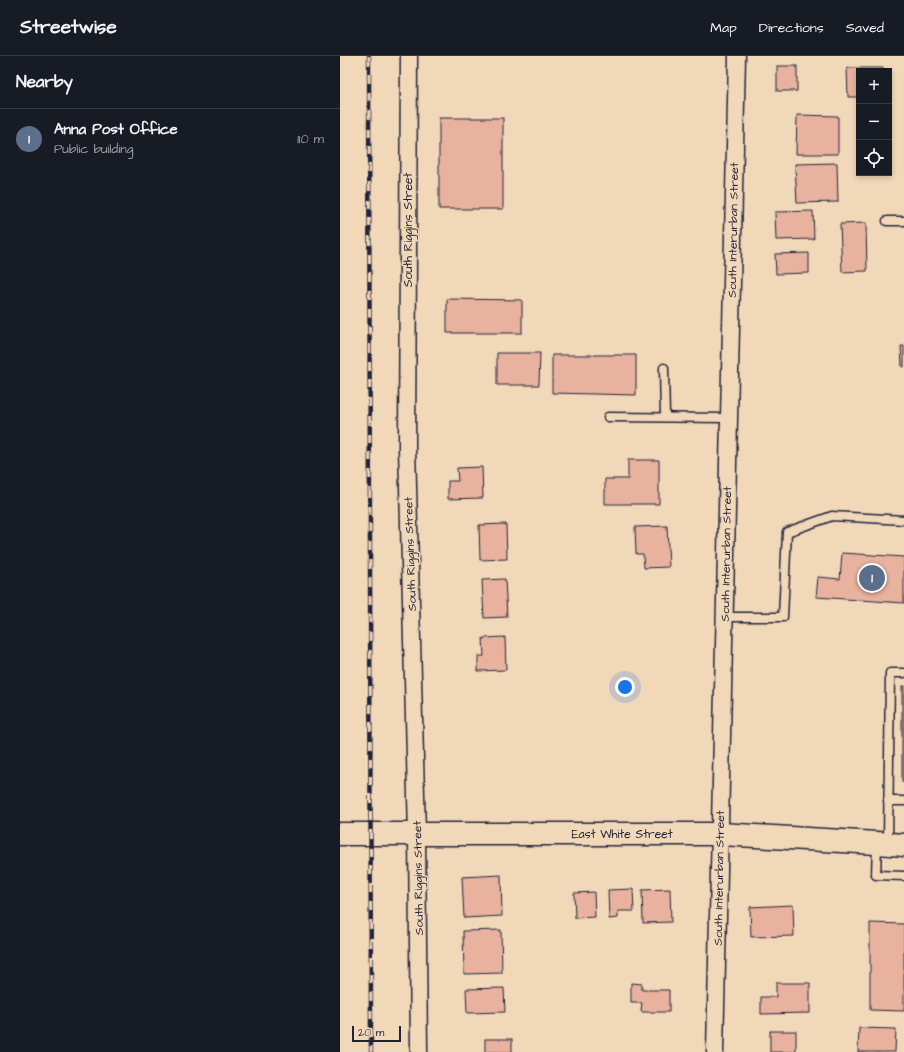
<!DOCTYPE html>
<meta charset="utf-8">
<style>
body{margin:0;font-family:"Architects Daughter",sans-serif;background:#20242c;color:#f1f3f6}
.controls{position:absolute;right:12px;top:12px;display:grid;overflow:hidden;border-radius:0px;box-shadow:0 2px 6px #0003}
.controls button{width:36px;height:36px;display:grid;place-items:center;padding:0;border:0;border-bottom:1px solid #363941;background:#171b24;color:#f1f3f6;font:20px sans-serif}
.scale{position:absolute;left:12px;bottom:10px;width:49px;box-sizing:border-box;padding-left:4px;border:2px solid #22223b;border-top:0;font-size:11px;line-height:14px;white-space:nowrap;color:#22223b;-webkit-text-stroke:3px #f1d8b9;paint-order:stroke}
.you{position:absolute;left:285px;top:631px;width:14px;height:14px;margin:-10px;border:3px solid #fff;border-radius:50%;background:#1a73e8;box-shadow:0 0 0 6px #1a73e833}
.badge{display:grid;place-items:center;width:26px;height:26px;border-radius:50%;background:#d1495b;color:#fff;font-size:13px;font-weight:700}
.pin{position:absolute;translate:-50% -50%;border:2px solid #fff;box-shadow:0 1px 4px #0006}
.list{margin:0;padding:0;list-style:none}
h2{display:flex;justify-content:space-between;align-items:center;height:52px;margin:0;padding:0 16px;font-size:17px}
h2 small{font-size:13px;font-weight:400;color:#9ea1a6}
.list li{display:grid;grid-template-columns:26px 1fr auto;gap:12px;align-items:center;box-sizing:border-box;height:60px;padding:0 16px;border-top:1px solid #363941}
.list b{display:block;font-size:15px;white-space:nowrap}
.list p{margin:0;font-size:13px;white-space:nowrap;color:#9ea1a6}
.list em{font-size:13px;font-style:normal;color:#9ea1a6}
.icon{flex:none;width:22px;height:22px;fill:none;stroke:currentColor;stroke-width:2;stroke-linecap:round;stroke-linejoin:round}
.map{position:relative;flex:none;width:564px;height:996px;overflow:hidden}
header{display:flex;align-items:center;gap:24px;box-sizing:border-box;height:56px;padding:0 20px;background:#171b24;border-bottom:1px solid #363941}
header strong{font-size:19px}
nav{display:flex;gap:22px;margin-inline-start:auto;font-size:14px}
main{display:flex}
aside{flex:1;background:#171b24}
.map>svg:first-child{display:block}
.building{fill:#e8b29e;stroke:#22223b}
.lines{fill:none;stroke-linecap:round;stroke-linejoin:round}
.lane-casing{stroke:#22223b;stroke-width:11}
.street-casing{stroke:#22223b;stroke-width:19}
.secondary-casing{stroke:#22223b;stroke-width:25}
.lane{stroke:#f1d8b9;stroke-width:8}
.street{stroke:#f1d8b9;stroke-width:16}
.secondary{stroke:#f1d8b9;stroke-width:22}
.rail-casing{stroke:#22223b;stroke-width:4.5}
.rail{stroke:#f1d8b9;stroke-width:3;stroke-dasharray:9;stroke-linecap:butt}
.labels{text-anchor:middle;stroke-width:3;stroke-linejoin:round;paint-order:stroke}
.street-label{font-size:12px;fill:#22223b;stroke:#f1d8b9}
</style>
<header>
<strong>Streetwise</strong>
<nav><a>Map</a><a>Directions</a><a>Saved</a></nav>
</header>
<main>
<aside>
<h2>Nearby<small></small></h2>
<ul class="list">
<li><span class="badge" style="background:#5c6f8a">1</span><div><b>Anna Post Office</b><p>Public building</p></div><em>110 m</em></li>
</ul>
</aside>
<div class="map">
<svg width="564" height="996" viewBox="0 0 564 996">
<rect width="100%" height="100%" fill="#f1d8b9"/>
<filter id="ink" filterUnits="userSpaceOnUse"><feTurbulence type="fractalNoise" baseFrequency=".025" numOctaves="2"/><feDisplacementMap in="SourceGraphic" scale="8" xChannelSelector="R" yChannelSelector="G"/><feConvolveMatrix kernelMatrix="1 2 1 2 8 2 1 2 1" color-interpolation-filters="sRGB"/></filter>
<g filter="url(#ink)">
<!-- building -->
<g class="building">
<rect x="437" y="10" width="20" height="25"/>
<polygon points="507,12 543,12 543,15 519,15 519,41 508,41"/>
<polygon points="457,59 498,60 498,98 456,98"/>
<rect x="99" y="62" width="64" height="91"/>
<polygon points="497,107 498,146 457,147 455,108"/>
<polygon points="473,155 474,183 436,184 435,156"/>
<polygon points="526,167 527,215 502,216 500,168"/>
<polygon points="469,197 469,217 436,218 435,198"/>
<polygon points="107,243 182,244 182,277 107,277"/>
<polygon points="561,290 564,290 564,311 562,311"/>
<polygon points="157,297 200,297 199,329 157,329"/>
<polygon points="212,299 296,299 296,339 212,337"/>
<polygon points="288,404 319,404 319,448 265,448 265,423 288,423"/>
<polygon points="142,411 143,442 108,443 108,425 118,425 117,412"/>
<polygon points="166,468 167,503 140,504 139,469"/>
<polygon points="327,470 329,511 304,512 303,498 296,498 295,471"/>
<polygon points="502,497 564,501 564,547 476,541 478,521 500,523"/>
<polygon points="165,523 167,561 144,562 142,524"/>
<polygon points="165,581 166,614 138,615 138,600 144,600 143,582"/>
<rect x="562" y="630" width="2" height="96"/>
<polygon points="161,819 162,860 124,862 122,821"/>
<polygon points="293,833 294,855 278,855 278,862 269,863 268,834"/>
<polygon points="330,833 331,866 303,867 302,834"/>
<polygon points="254,836 255,861 235,862 234,837"/>
<polygon points="453,849 454,880 411,881 410,851"/>
<polygon points="530,867 564,868 564,955 530,954"/>
<polygon points="161,874 162,917 124,918 123,875"/>
<polygon points="291,927 302,928 302,934 329,934 329,956 301,956 302,947 291,947"/>
<polygon points="436,927 470,927 470,957 421,958 421,941 436,941"/>
<polygon points="164,932 165,956 127,957 126,933"/>
<polygon points="519,972 556,973 555,996 518,996"/>
<rect x="430" y="975" width="26" height="21"/>
<rect x="145" y="983" width="27" height="13"/>
</g>
<g class="lines">
<defs>
<g id="lane">
<polyline points="547,165 564,165"/>
<polyline points="324,312 325,361"/>
<polyline points="268,361 389,362"/>
<polyline points="385,561 443,561 447,476 492,460 564,464"/>
<polyline points="548,745 564,745"/>
<polyline points="548,786 550,617 564,617"/>
<polyline points="537,789 536,819 564,820"/>
</g>
<g id="street">
<polyline points="69,0 67,391 77,778 79,996"/>
<polyline points="375,996 397,0"/>
</g>
<polyline id="secondary" points="0,778 380,778 537,787 564,789"/>
</defs>
<!-- lane casing -->
<use href="#lane" class="lane-casing"/>
<!-- street casing -->
<use href="#street" class="street-casing"/>
<!-- secondary casing -->
<use href="#secondary" class="secondary-casing"/>
<!-- lane -->
<use href="#lane" class="lane"/>
<!-- street -->
<use href="#street" class="street"/>
<!-- secondary -->
<use href="#secondary" class="secondary"/>
<defs>
<polyline id="rail" points="29,0 31,996"/>
</defs>
<!-- rail casing -->
<use href="#rail" class="rail-casing"/>
<!-- rail -->
<use href="#rail" class="rail"/>
</g>
</g>
<g class="labels">
<!-- street labels -->
<g class="street-label">
<text transform="translate(68 174) rotate(-90)" y="4">South Riggins Street</text>
<text transform="translate(393 174) rotate(-89)" y="4">South Interurban Street</text>
<text transform="translate(70 498) rotate(-92)" y="4">South Riggins Street</text>
<text transform="translate(386 498) rotate(-89)" y="4">South Interurban Street</text>
<text x="282" y="782">East White Street</text>
<text transform="translate(78 822) rotate(-91)" y="4">South Riggins Street</text>
<text transform="translate(379 822) rotate(-89)" y="4">South Interurban Street</text>
</g>
</g>
</svg>
<div class="controls">
<button>+</button>
<button>−</button>
<button><svg class="icon" aria-label="locate" viewBox="0 0 24 24"><circle cx="12" cy="12" r="6"/><path d="M12 2v4M12 18v4M2 12h4M18 12h4"/></svg></button>
</div>
<div class="scale">20 m</div>
<div class="you"></div>
<div class="pin badge" style="left:532px;top:522px;background:#5c6f8a">1</div>
</div>
</main>
